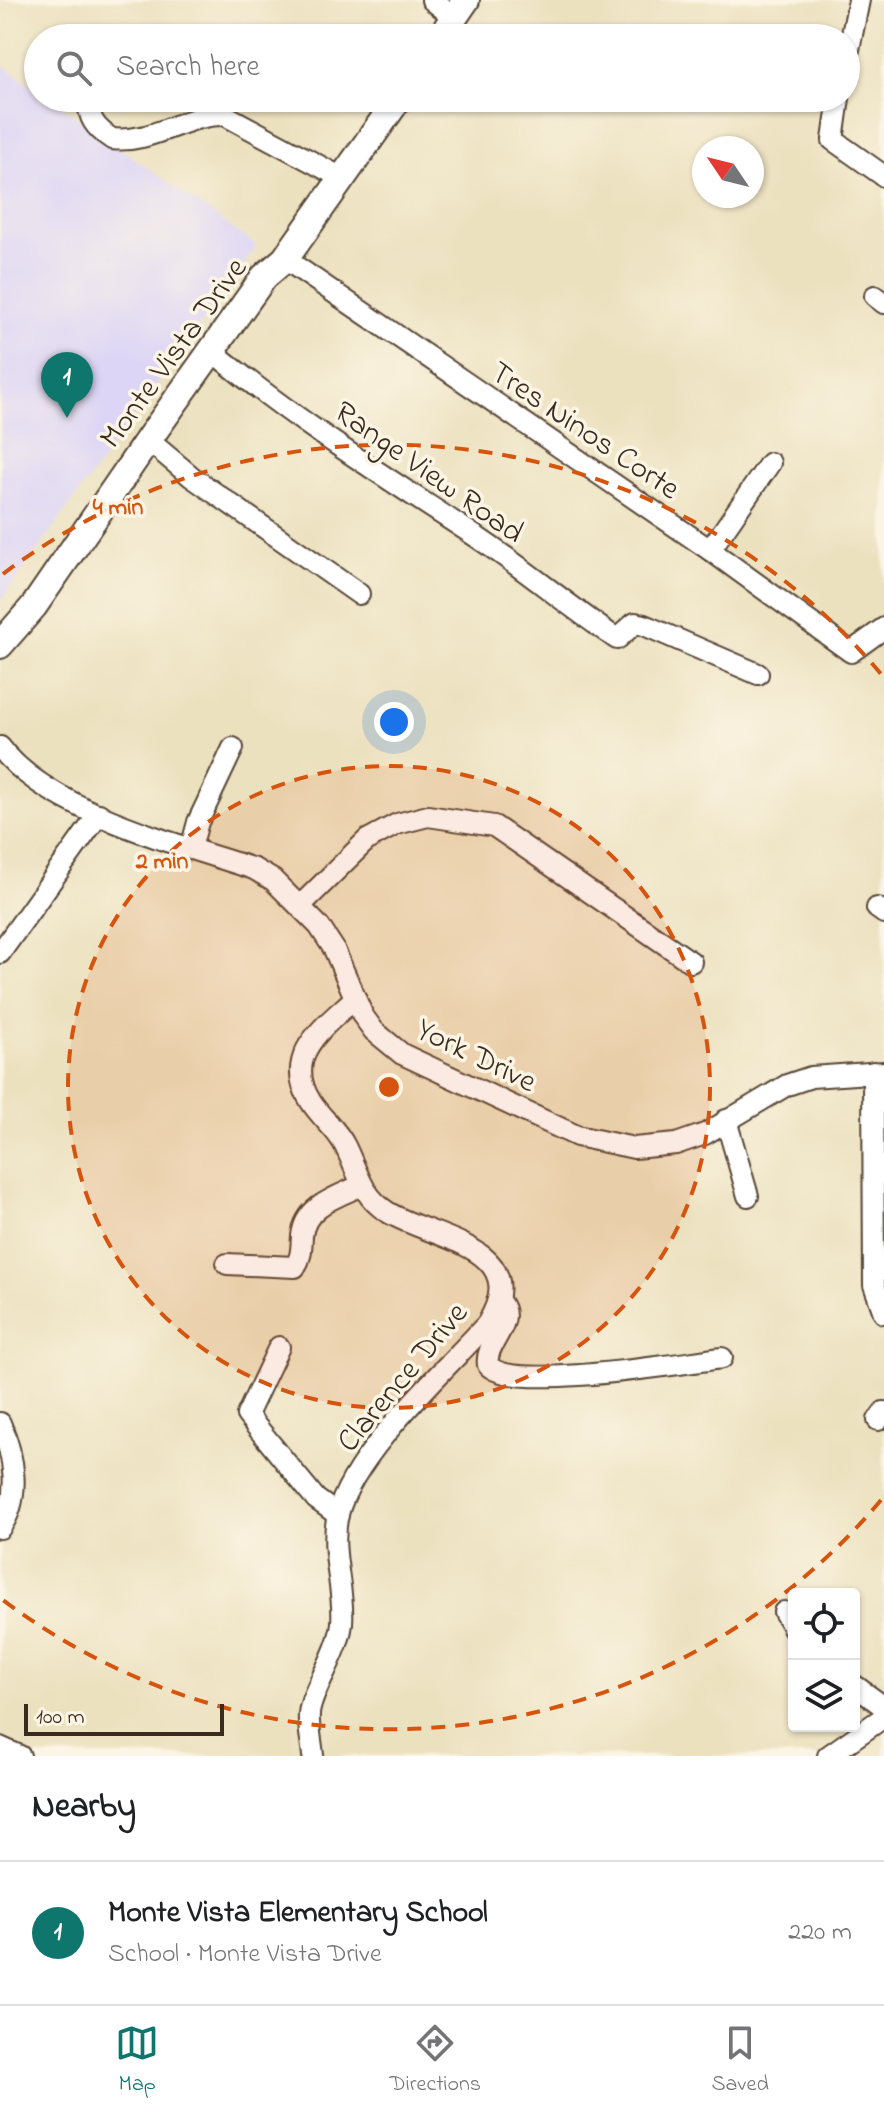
<!DOCTYPE html>
<meta charset="utf-8">
<style>
body{margin:0;font-family:"Indie Flower",sans-serif;background:#f2f2f2;color:#202124}
.controls{position:absolute;right:24px;bottom:24px;display:grid;overflow:hidden;border-radius:8px;box-shadow:0 2px 6px #0004}
.controls button{width:72px;height:72px;display:grid;place-items:center;padding:0;border:0;border-bottom:2px solid #e0e0e0;background:#fff;color:#202124;font:40px sans-serif}
.compass{position:absolute;left:692px;top:136px;width:72px;height:72px;border-radius:50%;background:#fff;box-shadow:0 2px 6px #0004;rotate:305deg}
.scale{position:absolute;left:24px;bottom:20px;width:200px;box-sizing:border-box;padding-left:8px;border:4px solid #3b2a1e;border-top:0;font-size:22px;line-height:28px;white-space:nowrap;color:#3b2a1e;-webkit-text-stroke:6px #fcf5e5;paint-order:stroke}
.you{position:absolute;left:394px;top:722px;width:28px;height:28px;margin:-20px;border:6px solid #fff;border-radius:50%;background:#1a73e8;box-shadow:0 0 0 12px #1a73e833}
.badge{display:grid;place-items:center;width:52px;height:52px;border-radius:50%;background:#0f766e;color:#fff;font-size:26px;font-weight:700}
.pin{position:absolute;translate:-50% -66px;filter:drop-shadow(0 2px 4px #0008)}
.pin::after{content:'';position:absolute;top:42px;width:28px;height:24px;background:inherit;clip-path:polygon(0 0,100% 0,50% 100%)}
.list{margin:0;padding:0;list-style:none}
h2{display:flex;justify-content:space-between;align-items:center;height:104px;margin:0;padding:0 32px;font-size:34px}
h2 small{font-size:26px;font-weight:400;color:#757577}
.list li{display:grid;grid-template-columns:52px 1fr auto;gap:24px;align-items:center;box-sizing:border-box;height:144px;padding:0 32px;border-top:2px solid #e0e0e0}
.list b{display:block;font-size:30px;white-space:nowrap}
.list p{margin:0;font-size:26px;white-space:nowrap;color:#757577}
.list em{font-size:26px;font-style:normal;color:#757577}
.icon{flex:none;width:44px;height:44px;fill:none;stroke:currentColor;stroke-width:2;stroke-linecap:round;stroke-linejoin:round}
.map{position:relative;flex:none;width:884px;height:1756px;overflow:hidden}
.search{position:absolute;background:#fff;box-shadow:0 2px 6px #0004;left:24px;right:24px;top:24px;height:88px;display:flex;align-items:center;gap:20px;box-sizing:border-box;padding:0 28px;border-radius:44px;color:#757577;font-size:30px}
.sheet{height:248px;background:#fff}
nav{display:flex;justify-content:space-around;align-items:center;box-sizing:border-box;height:112px;border-top:2px solid #e0e0e0;background:#fff;font-size:22px;color:#757577}
nav a{display:grid;justify-items:center;gap:4px}
nav .on{color:#0f766e}
.map>svg:first-child{display:block}
.built{fill:#ddd5f6}
.lines{fill:none;stroke-linecap:round;stroke-linejoin:round}
.minor-casing{stroke:#564536;stroke-width:24}
.major-casing{stroke:#564536;stroke-width:30}
.minor{stroke:#fff;stroke-width:20}
.major{stroke:#fff;stroke-width:26}
.ring{fill:none;stroke:#d7540e;stroke-width:4;stroke-dasharray:14 10}
.labels{text-anchor:middle;stroke-width:7;stroke-linejoin:round;paint-order:stroke}
.street-label{font-size:32px;fill:#3b2a1e;stroke:#fcf5e5}
.centre{fill:#d7540e;stroke:#fcf5e5;stroke-width:4}
.ring-label{font-size:24px;text-anchor:middle;font-weight:bold;fill:#d7540e;stroke:#fcf5e5;stroke-width:7;stroke-linejoin:round;paint-order:stroke}
</style>
<div class="map">
<svg width="884" height="1756" viewBox="0 0 884 1756">
<rect width="100%" height="100%" fill="#fcf5e5"/>
<filter id="ink" filterUnits="userSpaceOnUse"><feTurbulence type="fractalNoise" baseFrequency=".0125" numOctaves="2"/><feDisplacementMap in="SourceGraphic" scale="16" xChannelSelector="R" yChannelSelector="G"/><feConvolveMatrix kernelMatrix="1 2 1 2 8 2 1 2 1" color-interpolation-filters="sRGB"/></filter>
<filter id="wash" filterUnits="userSpaceOnUse"><feTurbulence type="fractalNoise" baseFrequency=".006" numOctaves="4" result="noise"/><feDisplacementMap in="SourceGraphic" scale="32" xChannelSelector="R" yChannelSelector="G"/><feGaussianBlur stdDeviation="1.8" result="paint"/><feColorMatrix in="noise" values="0 0 0 0 0 0 0 0 0 0 0 0 0 0 0 0 0 1.4 0 .05"/><feComposite in="paint" operator="in"/></filter>
<g filter="url(#wash)">
<rect width="100%" height="100%" fill="#ece1bf"/>
<!-- built -->
<polygon class="built" points="0,63 38,90 38,98 50,98 257,246 0,602"/>
</g>
<g filter="url(#ink)">
<g class="lines">
<defs>
<g id="minor">
<polyline points="432,0 454,17"/>
<polyline points="846,64 859,0"/>
<path d="M88 98C88 118 95 128 112 139 153 144 186 113 226 115"/>
<polyline points="193,98 342,178"/>
<polyline points="839,98 833,140 884,176"/>
<polyline points="285,259 710,550 851,652 884,628"/>
<polyline points="875,296 884,303"/>
<path d="M211 350C291 418 381 474 469 532 520 565 567 605 617 639L635 623 644 625 758 674"/>
<polyline points="146,443 148,440 192,477 359,594"/>
<polyline points="710,550 770,463"/>
<path d="M0 747C48 811 178 844 254 869L273 880 319 926 334 949 363 1016 374 1031 402 1054 577 1136 634 1148 676 1144 705 1134 787 1085 811 1077 884 1072"/>
<polyline points="191,848 198,822 233,748"/>
<polyline points="300,906 367,840 397,824 428,816 494,826 691,962"/>
<polyline points="877,908 884,913"/>
<polyline points="0,953 99,814"/>
<polyline points="873,1072 874,1285 884,1313"/>
<polyline points="726,1120 748,1196"/>
<path d="M227 1264 295 1267C302 1256 301 1249 302 1236 305 1205 337 1197 362 1185"/>
<path d="M500 1302C517 1324 484 1342 488 1365 511 1392 682 1363 722 1358"/>
<polyline points="279,1347 247,1415 316,1499 338,1515"/>
<polyline points="878,1420 884,1412"/>
<path d="M0 1423C14 1455 22 1498 0 1528"/>
<polyline points="784,1612 794,1629"/>
<polyline points="854,1685 884,1707"/>
<polyline points="0,1747 20,1756"/>
<path d="M313 1756C312 1743 308 1727 309 1714 311 1690 339 1654 342 1623 345 1587 329 1552 338 1514 353 1454 444 1371 487 1324 536 1245 428 1239 386 1211 362 1196 357 1170 345 1146 337 1129 321 1118 311 1102 281 1056 324 1027 355 998"/>
<polyline points="828,1756 884,1717"/>
</g>
<g id="major">
<polyline points="440,38 466,0"/>
<polyline points="148,440 264,277 285,259 399,98"/>
<polyline points="0,645 34,606 146,443"/>
</g>
</defs>
<!-- minor casing -->
<use href="#minor" class="minor-casing"/>
<!-- major casing -->
<use href="#major" class="major-casing"/>
<!-- minor -->
<use href="#minor" class="minor"/>
<!-- major -->
<use href="#major" class="major"/>
</g>
</g>
<!-- distance rings -->
<circle cx="389" cy="1087" r="321" fill="#d7540e" fill-opacity=".12"/>
<g class="ring">
<circle cx="389" cy="1087" r="321"/>
<path d="M881 1500A642 642 0 0 1 3 1600M3 574A642 642 0 0 1 881 674"/>
</g>
<g class="labels">
<!-- street labels -->
<g class="street-label">
<text transform="translate(172 352) rotate(-54)" y="11">Monte Vista Drive</text>
<text transform="translate(586 429) rotate(34)" y="11">Tres Ninos Corte</text>
<text transform="translate(430 471) rotate(35)" y="11">Range View Road</text>
<text transform="translate(477 1054) rotate(26)" y="11">York Drive</text>
<text transform="translate(401 1376) rotate(-50)" y="11">Clarence Drive</text>
</g>
</g>
<circle cx="389" cy="1087" r="12" class="centre"/>
<g class="ring-label">
<text x="118" y="514">4 min</text>
<text x="162" y="868">2 min</text>
</g>
</svg>
<div class="controls">
<button><svg class="icon" aria-label="locate" viewBox="0 0 24 24"><circle cx="12" cy="12" r="6"/><path d="M12 2v4M12 18v4M2 12h4M18 12h4"/></svg></button>
<button><svg class="icon" aria-label="layers" viewBox="0 0 24 24"><path d="M12 4l9 5-9 5-9-5zM3 14l9 5 9-5"/></svg></button>
</div>
<svg class="compass" viewBox="-18 -18 36 36"><path d="M0-13l5 13h-10z" fill="#e53935"/><path d="M0 13l5-13h-10z" fill="#757577"/></svg>
<div class="scale">100 m</div>
<div class="you"></div>
<div class="pin badge" style="left:67px;top:418px">1</div>
<div class="search"><svg class="icon" aria-label="search" viewBox="0 0 24 24"><circle cx="10" cy="10" r="6"/><path d="M15 15l6 6"/></svg>Search here</div>
</div>
<section class="sheet">
<h2>Nearby<small></small></h2>
<ul class="list">
<li><span class="badge">1</span><div><b>Monte Vista Elementary School</b><p>School · Monte Vista Drive</p></div><em>220 m</em></li>
</ul>
</section>
<nav>
<a class="on"><svg class="icon" aria-label="map" viewBox="0 0 24 24"><path d="M3 6l6-2 6 2 6-2v14l-6 2-6-2-6 2zM9 4v14M15 6v14"/></svg>Map</a>
<a><svg class="icon" aria-label="directions" viewBox="0 0 24 24"><path d="M12 3l9 9-9 9-9-9zM9 14v-3h6M13 9l2 2-2 2"/></svg>Directions</a>
<a><svg class="icon" aria-label="saved" viewBox="0 0 24 24"><path d="M7 4h10v16l-5-4-5 4z"/></svg>Saved</a>
</nav>
